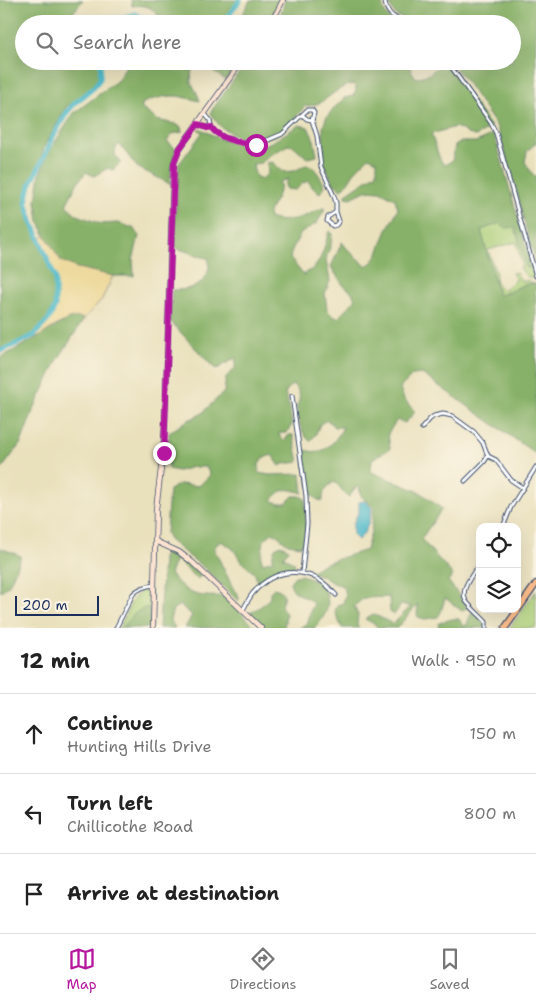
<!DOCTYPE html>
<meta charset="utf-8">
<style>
body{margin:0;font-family:"Shantell Sans",sans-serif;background:#f6f6f6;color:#222}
.controls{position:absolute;right:15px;bottom:15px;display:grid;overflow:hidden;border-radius:10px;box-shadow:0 5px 20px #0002}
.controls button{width:45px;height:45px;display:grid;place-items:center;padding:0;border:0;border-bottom:1px solid #e0e0e0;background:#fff;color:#222;font:25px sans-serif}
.scale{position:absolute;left:15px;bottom:12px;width:84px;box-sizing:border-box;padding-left:5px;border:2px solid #1b2f5e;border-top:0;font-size:14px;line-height:18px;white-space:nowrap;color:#1b2f5e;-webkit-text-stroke:4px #fcf5e5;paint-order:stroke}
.stop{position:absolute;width:15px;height:15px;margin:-11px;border:4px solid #b5179e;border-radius:50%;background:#fff}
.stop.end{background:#b5179e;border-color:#fff;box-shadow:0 1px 5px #0008}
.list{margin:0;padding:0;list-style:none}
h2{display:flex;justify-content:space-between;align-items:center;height:65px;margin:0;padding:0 20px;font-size:21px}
h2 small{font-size:16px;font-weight:400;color:#767676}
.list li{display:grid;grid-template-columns:32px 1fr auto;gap:15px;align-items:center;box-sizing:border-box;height:80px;padding:0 20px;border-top:1px solid #e0e0e0}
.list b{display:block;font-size:19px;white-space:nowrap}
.list p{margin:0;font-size:16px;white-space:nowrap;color:#767676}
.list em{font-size:16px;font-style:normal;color:#767676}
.icon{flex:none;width:28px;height:28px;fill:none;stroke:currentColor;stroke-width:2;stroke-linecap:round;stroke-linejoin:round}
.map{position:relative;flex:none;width:536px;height:628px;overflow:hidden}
.search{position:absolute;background:#fff;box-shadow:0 5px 20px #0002;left:15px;right:15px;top:15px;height:55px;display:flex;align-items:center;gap:12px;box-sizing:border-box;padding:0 18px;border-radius:28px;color:#767676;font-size:19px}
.sheet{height:305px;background:#fff}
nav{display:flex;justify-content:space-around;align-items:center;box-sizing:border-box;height:70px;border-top:1px solid #e0e0e0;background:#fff;font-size:14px;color:#767676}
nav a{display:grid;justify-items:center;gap:2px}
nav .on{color:#b5179e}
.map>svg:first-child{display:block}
.green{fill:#aace77;stroke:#627e6a}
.forest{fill:#87b168;stroke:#517063}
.sand{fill:#eeda9e;stroke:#84847e}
.water{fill:#4db9ca;stroke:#347494}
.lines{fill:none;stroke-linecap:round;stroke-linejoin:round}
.river{stroke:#4db9ca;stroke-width:5}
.street-casing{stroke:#3a4a6c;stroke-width:5}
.secondary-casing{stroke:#3a4a6c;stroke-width:6}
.highway-casing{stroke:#3a4a6c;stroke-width:8}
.street{stroke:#fff;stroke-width:3}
.secondary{stroke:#fde4d1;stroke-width:4.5}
.highway{stroke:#fabc8b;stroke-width:5.5}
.route{stroke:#b5179e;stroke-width:6}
</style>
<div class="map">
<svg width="536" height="628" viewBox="0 0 536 628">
<rect width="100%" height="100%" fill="#fcf5e5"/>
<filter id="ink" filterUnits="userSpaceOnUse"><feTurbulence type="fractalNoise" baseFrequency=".02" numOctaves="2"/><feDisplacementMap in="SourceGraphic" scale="10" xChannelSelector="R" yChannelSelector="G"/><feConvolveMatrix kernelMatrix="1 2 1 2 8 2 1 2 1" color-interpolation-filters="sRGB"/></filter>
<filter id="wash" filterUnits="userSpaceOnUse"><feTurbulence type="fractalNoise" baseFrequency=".0096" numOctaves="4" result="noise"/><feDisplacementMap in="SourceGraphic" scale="20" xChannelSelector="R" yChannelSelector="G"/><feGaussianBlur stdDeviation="1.12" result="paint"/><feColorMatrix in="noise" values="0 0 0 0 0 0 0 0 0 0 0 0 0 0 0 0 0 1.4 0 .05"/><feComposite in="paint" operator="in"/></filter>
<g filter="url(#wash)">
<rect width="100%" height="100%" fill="#e9e0bc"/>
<!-- green -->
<g class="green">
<path d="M500 223 515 227 527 268 532 267 535 277 533 279C526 277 523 273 520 267L523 266 516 242 488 250 496 274 495 281 503 290 516 280 512 273 516 272C518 276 520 280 524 282L526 280 536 284C522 281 512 294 498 295L481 230Z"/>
<path d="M144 589 151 590 152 596 150 613 148 607 134 614 122 628H119C128 613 128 600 144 589Z"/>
<polygon points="536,591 536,627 535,628 510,628"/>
</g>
<!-- forest -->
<g class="forest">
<polygon points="0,0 83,0 72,14 55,22 58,24 24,24 24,61 101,61 101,63 100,79 91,90 76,102 67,106 45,145 39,165 30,185 26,202 31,219 55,278 55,307 49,319 34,335 16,344 0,351"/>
<path d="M131 0H239L230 13 219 24H161C157 8 147 4 132 6Z"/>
<polygon points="250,0 281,0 278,7 267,24 233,24 242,16"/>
<path d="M285 0H382C382 13 387 17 397 24H274L281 14Z"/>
<polygon points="388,0 536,0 536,143 527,151 525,162 533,175 536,176 536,261 529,239 511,171 497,127 468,84 450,61 512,61 512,24 416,24 397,16 391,8"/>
<path d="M127 61H170C177 65 185 62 192 66L191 82 197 93 200 101C194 100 189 98 183 97 170 94 155 98 143 103L141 108 157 120 175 124 181 127 182 132 172 134 167 141 176 149 171 170 170 184 137 167 119 144C113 152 114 155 121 162L113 170 108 168 94 176 86 172 78 182 66 205 77 215 101 224 118 223 133 228 139 236 133 260 134 276H113L77 268 61 261 47 240 39 221 36 201 40 174 47 155 74 113 118 80 125 68Z"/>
<polygon points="202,61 240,61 226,80 206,67"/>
<path d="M247 61H410L411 70 416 78 429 74 438 66 446 63 490 125 491 128 476 136 468 134 461 129 455 127 431 134 440 159 444 165 452 161 455 146 461 142H476L494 134 532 267 527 268 515 227 507 228 500 223 481 230 498 295C512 294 522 281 536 284V290L535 292 536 295V454L422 374 413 375 400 388 404 399 415 412 405 423 397 420 388 433 390 449 372 459 371 472 420 492 442 509 421 539 453 575 448 581 468 607 462 611 445 598 441 612 438 617 425 619 418 617 417 614 418 604 397 628H378L376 625 365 619 373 614 393 624 411 606 401 605 394 615 392 614 390 612 389 597 364 598 354 606 358 615 357 624 359 628H342L335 612 337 605 343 603 346 593 343 587 340 585 333 583 320 575 311 572C321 562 352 555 366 550L371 532 374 508 361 496 359 486 354 489 349 497C342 493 341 486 334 482 327 486 322 492 323 501L318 500 311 494 304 464 305 452 304 450C307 450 312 452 316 452 329 451 338 437 343 427H334L331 423 327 420 320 424 315 436 310 441C301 434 298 419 297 408 297 400 298 407 299 400 301 394 297 390 294 385L290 386 285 393 289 406 292 425 286 433H279L280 437 284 441 289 435H293L299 462 283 464 280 466 272 455 263 458 259 464V473L270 475 301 474 303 493C286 488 284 487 272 500L277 503H286L293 496H300L305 499C305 514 308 532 301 546L288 544 273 532 264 540 261 558 263 563 273 560V554L275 548 281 545 289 549 283 557 294 562 295 566 283 571 271 574 257 582 255 574 244 564 232 548 221 541 215 546V551L234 590 238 594 239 600 238 601 204 568 169 540 166 533 169 490 180 484 199 486 210 475 206 467H193L178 471 168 469 169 433 185 422 201 414 224 392 226 377 235 368 236 360 235 358 217 369 213 367 170 321 172 290C187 290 202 288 208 272 209 269 209 263 209 259L176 248 174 232 179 164 202 133 198 129H201L218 138 254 148 272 142 299 125 308 127 314 140 317 156 307 158 294 146 288 145 270 155 261 163 253 164 254 171 257 178 262 179 268 173 267 163 272 162 284 172C287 171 293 172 296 170 300 169 303 165 307 165 314 164 322 180 325 186L320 193 313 188 308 181 303 183 296 190 286 189 285 184 288 179 279 182 281 185 277 197 268 213 269 218C287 225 306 216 323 208L325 209 317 223 300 234 292 250 290 258 304 276 306 272C321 269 325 243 329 231L332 234 331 244 326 259 330 281 325 293 327 310 333 316 338 318 355 300 352 292 343 285 331 267 342 242 349 251 366 266C378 261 380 246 385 235 388 226 394 218 398 209L395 199 380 191 367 190 351 198 346 197V194L377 173V161L369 157 356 170 345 187 341 189 333 183 324 162 323 128 326 118 334 108 344 98 353 96 356 91V88L354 84C338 85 328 101 314 105 311 106 308 106 305 106L291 123 277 135 265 139H240L220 126 210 113Z"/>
<polygon points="81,317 84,319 57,361 33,411 21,443 0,471 0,358 71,318"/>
<polygon points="1,548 21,556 9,585 0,592 0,550"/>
<path d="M167 551H173L202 575 197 579 176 559 170 574C189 596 196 597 224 596L256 628H185L192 615 180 605 173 609 170 620 175 628H159L163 558Z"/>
<path d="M300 575 304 576 323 585C332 605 328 612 315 628H300L308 622 311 609 314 604C304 593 294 598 290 582L295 576Z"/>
<polygon points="274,588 280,590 284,595 281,606 286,614 284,628 264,628 250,613 260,607 270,598 270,592"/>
<path d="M148 607 150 613 151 628H122C130 619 136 610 148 607Z"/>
<polygon points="472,612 484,620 486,626 484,628 438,628 439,623 452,619 459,619 463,626 468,624 468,621"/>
</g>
<!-- sand -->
<path class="sand" d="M45 235 61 261 77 268 113 276 102 299 84 319C72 312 49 331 38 337L34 335 49 319 55 307V278L40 239Z"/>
<!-- water -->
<path class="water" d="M365 501 372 508C370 519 367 532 358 540L353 535V524L359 511V502Z"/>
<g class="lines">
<!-- river -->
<g class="river">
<polyline points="101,24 105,20 118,19 135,14 152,24"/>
<polyline points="222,24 240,0"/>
<polyline points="0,351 16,344 34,335 49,319 55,307 55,278 31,219 26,202 30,185 48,149 50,142 67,112 76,102 91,90 100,79 101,61"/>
</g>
</g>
</g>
<g filter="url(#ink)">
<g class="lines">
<defs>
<g id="street">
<path d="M385 0C385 14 396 19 408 24"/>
<polyline points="447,61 491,123 496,133 536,276"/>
<polyline points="205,114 210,120 211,127 214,131 225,138 256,145 282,134 307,110 312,110 314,113 312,120 317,136 321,167 334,196 336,203 336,212 339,221 336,225 333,226 327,221 328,217 336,212"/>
<polyline points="302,115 307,119 312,120"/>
<polyline points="197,124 204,127 211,127"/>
<polyline points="292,396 306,496 307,524 302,572"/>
<polyline points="422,428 430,419 434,416 443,414 452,416 474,432 483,443 488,456 496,460 511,480 523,488"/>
<polyline points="465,481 484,462 488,456"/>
<polyline points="503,527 511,507 536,467"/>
<path d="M480 563C474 573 459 589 466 601 471 608 480 615 486 622V628"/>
<path d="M243 610C246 604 249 598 253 593 278 565 312 566 336 595"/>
<path d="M116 628 133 594C139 588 145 586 154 585"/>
</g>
<g id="secondary">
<polyline points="269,24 277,12 283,0"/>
<polyline points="155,541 179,552 192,562 261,628"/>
<polyline points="153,628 156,509 163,453 165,423 173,173 174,163 180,148 242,61"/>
</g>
<polyline id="highway" points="505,628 536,584"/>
</defs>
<!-- street casing -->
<use href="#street" class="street-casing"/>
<!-- secondary casing -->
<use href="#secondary" class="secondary-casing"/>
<!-- highway casing -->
<use href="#highway" class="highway-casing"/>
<!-- street -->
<use href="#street" class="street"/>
<!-- secondary -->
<use href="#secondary" class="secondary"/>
<!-- highway -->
<use href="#highway" class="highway"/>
</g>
</g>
<g class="lines" filter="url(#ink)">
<!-- route -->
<path class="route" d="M164 453 174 163 180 148 198 124 207 128 211 127C221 141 241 142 256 145"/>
</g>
</svg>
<div class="controls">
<button><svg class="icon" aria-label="locate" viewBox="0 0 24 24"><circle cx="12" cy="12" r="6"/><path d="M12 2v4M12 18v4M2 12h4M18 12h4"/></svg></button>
<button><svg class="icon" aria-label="layers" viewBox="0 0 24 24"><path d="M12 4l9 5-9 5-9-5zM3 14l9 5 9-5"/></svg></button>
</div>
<div class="scale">200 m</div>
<div class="stop" style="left:256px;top:145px"></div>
<div class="stop end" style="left:164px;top:453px"></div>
<div class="search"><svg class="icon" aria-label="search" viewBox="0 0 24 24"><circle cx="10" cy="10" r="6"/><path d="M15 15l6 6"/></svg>Search here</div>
</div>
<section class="sheet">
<h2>12 min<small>Walk · 950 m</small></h2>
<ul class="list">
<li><svg class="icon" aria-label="ahead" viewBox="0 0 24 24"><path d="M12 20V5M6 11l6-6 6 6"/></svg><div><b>Continue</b><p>Hunting Hills Drive</p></div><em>150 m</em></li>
<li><svg class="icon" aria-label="left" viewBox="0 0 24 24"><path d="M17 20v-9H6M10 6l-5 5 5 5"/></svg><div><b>Turn left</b><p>Chillicothe Road</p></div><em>800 m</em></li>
<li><svg class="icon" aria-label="arrive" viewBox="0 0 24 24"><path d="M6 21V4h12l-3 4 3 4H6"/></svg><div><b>Arrive at destination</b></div></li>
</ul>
</section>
<nav>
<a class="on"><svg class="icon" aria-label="map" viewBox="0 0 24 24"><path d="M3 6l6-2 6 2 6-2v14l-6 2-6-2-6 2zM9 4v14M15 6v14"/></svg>Map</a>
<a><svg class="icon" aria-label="directions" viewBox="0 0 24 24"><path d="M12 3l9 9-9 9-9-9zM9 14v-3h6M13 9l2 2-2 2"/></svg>Directions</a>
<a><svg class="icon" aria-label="saved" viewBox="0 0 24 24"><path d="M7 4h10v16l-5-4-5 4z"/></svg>Saved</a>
</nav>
